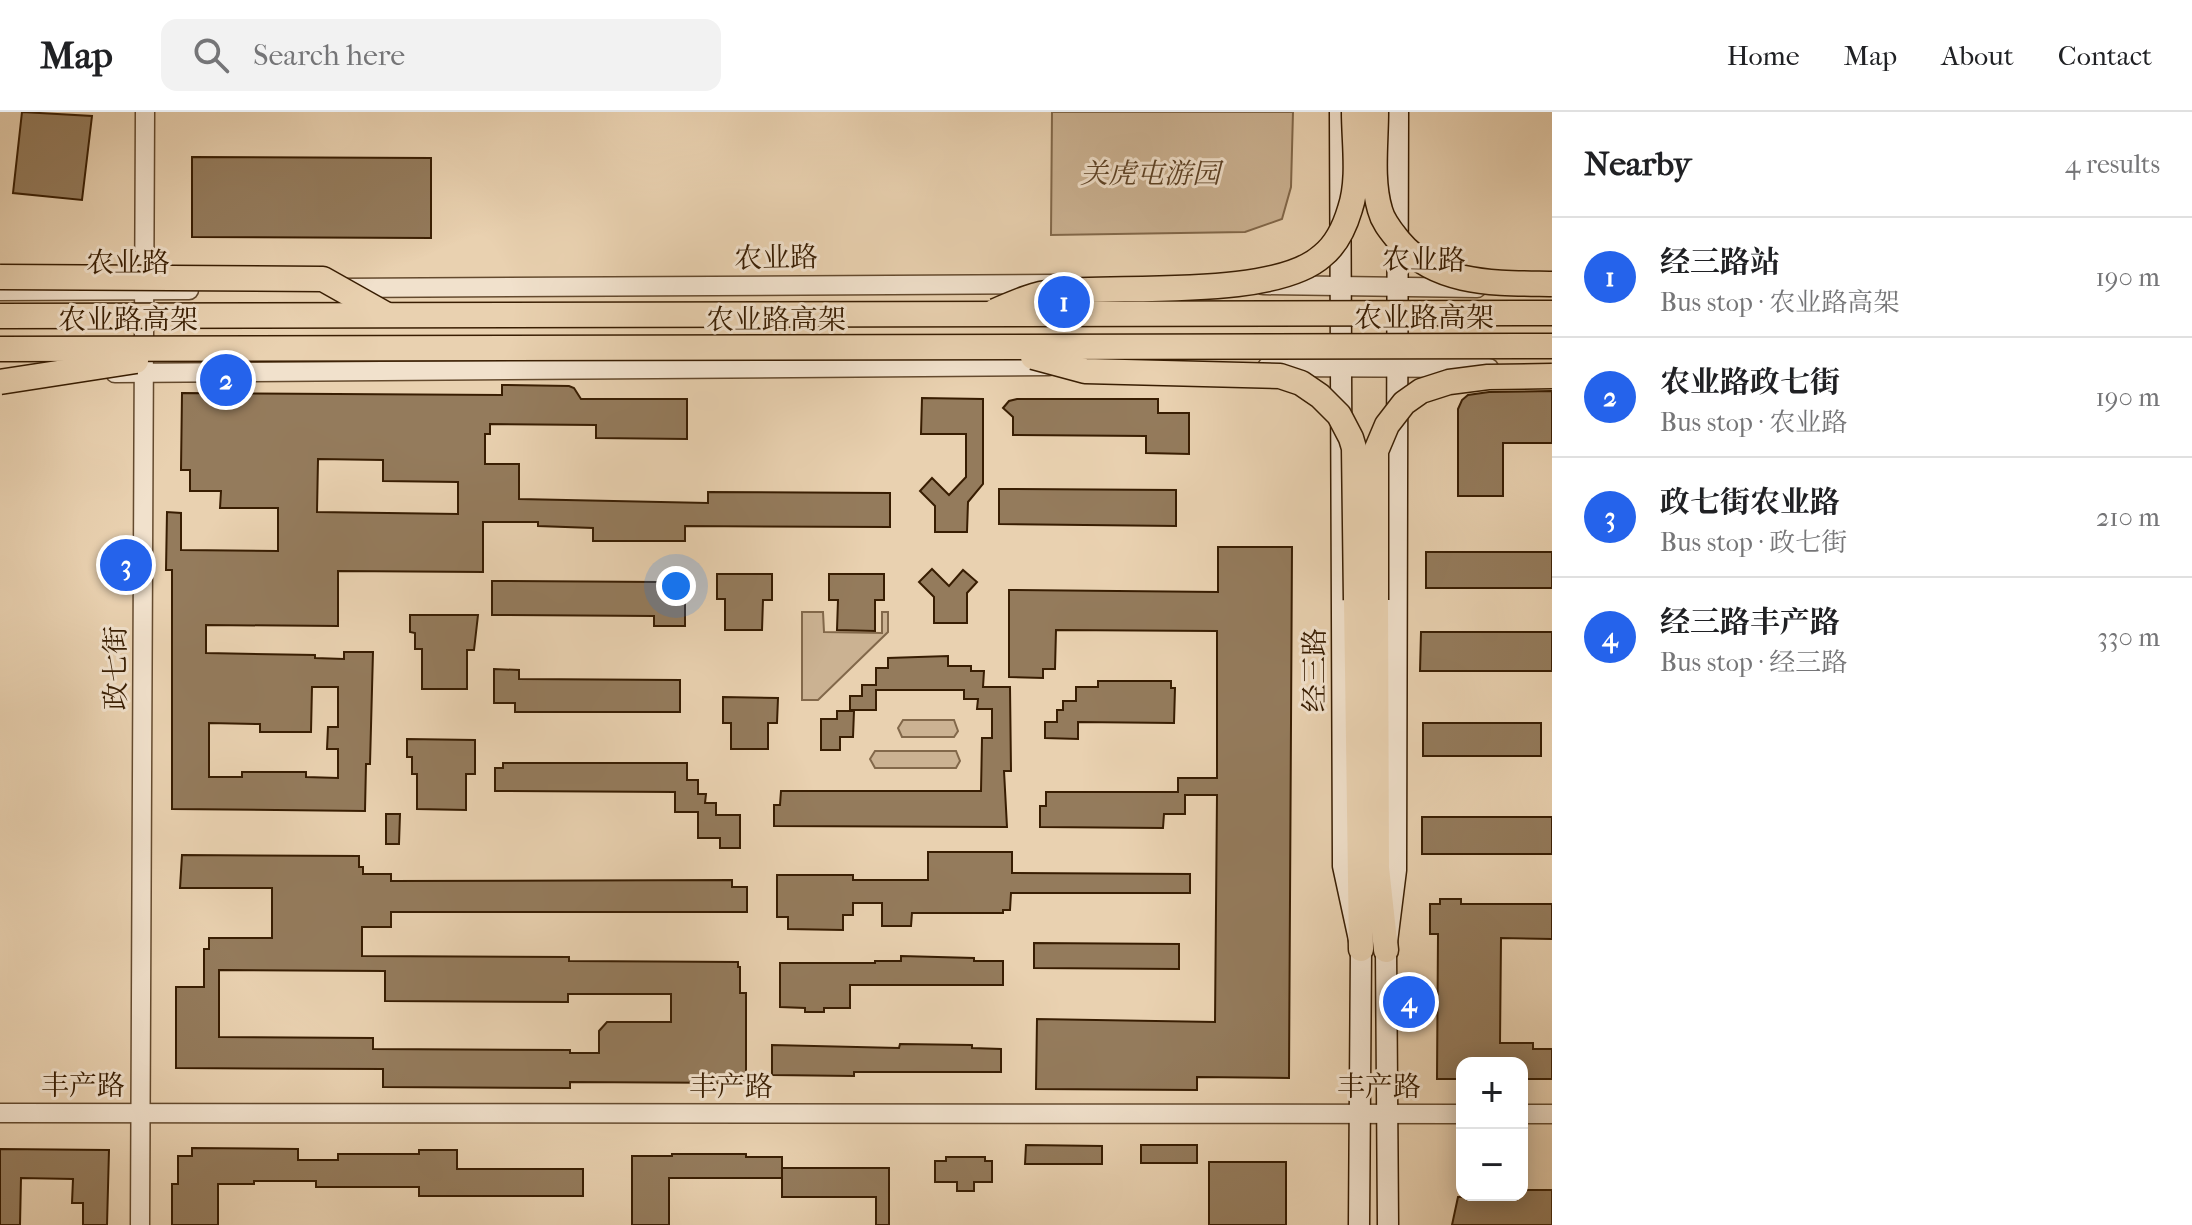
<!DOCTYPE html>
<meta charset="utf-8">
<style>
body{margin:0;font-family:"IM FELL French Canon","Noto Serif SC",serif;background:#f2f2f2;color:#202124}
.controls{position:absolute;right:24px;bottom:24px;display:grid;overflow:hidden;border-radius:16px;box-shadow:0 4px 20px #0003}
.controls button{width:72px;height:72px;display:grid;place-items:center;padding:0;border:0;border-bottom:2px solid #e0e0e0;background:#fff;color:#202124;font:40px sans-serif}
.you{position:absolute;left:676px;top:474px;width:28px;height:28px;margin:-20px;border:6px solid #fff;border-radius:50%;background:#1a73e8;box-shadow:0 0 0 12px #1a73e833}
.badge{display:grid;place-items:center;width:52px;height:52px;border-radius:50%;background:#2563eb;color:#fff;font-size:26px;font-weight:700}
.pin{position:absolute;translate:-50% -50%;border:4px solid #fff;box-shadow:0 2px 8px #0006}
.list{margin:0;padding:0;list-style:none}
h2{display:flex;justify-content:space-between;align-items:center;height:104px;margin:0;padding:0 32px;font-size:34px}
h2 small{font-size:26px;font-weight:400;color:#757577}
.list li{display:grid;grid-template-columns:52px 1fr auto;gap:24px;align-items:center;box-sizing:border-box;height:120px;padding:0 32px;border-top:2px solid #e0e0e0}
.list b{display:block;font-size:30px;white-space:nowrap}
.list p{margin:0;font-size:26px;white-space:nowrap;color:#757577}
.list em{font-size:26px;font-style:normal;color:#757577}
.icon{flex:none;width:44px;height:44px;fill:none;stroke:currentColor;stroke-width:2;stroke-linecap:round;stroke-linejoin:round}
.map{position:relative;flex:none;width:1552px;height:1113px;overflow:hidden}
header{display:flex;align-items:center;gap:48px;box-sizing:border-box;height:112px;padding:0 40px;background:#fff;border-bottom:2px solid #e0e0e0}
header strong{font-size:38px}
nav{display:flex;gap:44px;margin-inline-start:auto;font-size:28px}
.search{width:560px;height:72px;background:#f2f2f2;display:flex;align-items:center;gap:20px;box-sizing:border-box;padding:0 28px;border-radius:16px;color:#757577;font-size:30px}
main{display:flex}
aside{flex:1;background:#fff}
.map>svg:first-child{display:block}
.green{fill:#cbb292;stroke:#82684a;stroke-width:2}
.building{fill:#947b5c;stroke:#381d02;stroke-width:2;fill-rule:evenodd}
.lines{fill:none;stroke-linecap:round;stroke-linejoin:round}
.tertiary-casing{stroke:#644a2e;stroke-width:21}
.secondary-casing{stroke:#381d02;stroke-width:23}
.trunk-casing{stroke:#381d02;stroke-width:27}
.tertiary{stroke:#f1e1cc;stroke-width:18}
.secondary{stroke:#f1e1cc;stroke-width:20}
.trunk{stroke:#e9d1b0;stroke-width:24}
.trunk-bridge-casing{stroke:#381d02;stroke-width:27;stroke-linecap:butt}
.trunk-bridge{stroke:#e9d1b0;stroke-width:24}
.labels{text-anchor:middle;stroke-width:6;stroke-linejoin:round;paint-order:stroke}
.park-label{font-size:28px;font-style:italic;fill:#5d4226;stroke:#f1e1cc}
.street-label{font-size:28px;fill:#381d02;stroke:#f1e1cc}
</style>
<header>
<strong>Map</strong>
<div class="search"><svg class="icon" aria-label="search" viewBox="0 0 24 24"><circle cx="10" cy="10" r="6"/><path d="M15 15l6 6"/></svg>Search here</div>
<nav><a>Home</a><a>Map</a><a>About</a><a>Contact</a></nav>
</header>
<main>
<div class="map">
<svg width="1552" height="1113" viewBox="0 0 1552 1113">
<rect width="100%" height="100%" fill="#e9d1b0"/>
<filter id="stains"><feTurbulence type="fractalNoise" baseFrequency=".0025" numOctaves="4"/><feColorMatrix values="0 0 0 0 .2 0 0 0 0 .09 0 0 0 0 .02 0 0 0 .5 -.17"/></filter>
<radialGradient id="worn" r=".72"><stop offset=".6" stop-color="#630" stop-opacity="0"/><stop offset="1" stop-color="#630" stop-opacity=".3"/></radialGradient>
<!-- green -->
<g class="green">
<polygon points="1052,0 1293,0 1291,75 1282,107 1245,120 1051,123"/>
<polygon points="802,500 823,500 824,520 882,521 882,500 888,500 888,520 818,588 802,588"/>
<polygon points="903,608 954,608 958,619 954,625 902,625 898,616"/>
<polygon points="875,639 956,639 960,649 956,656 875,656 870,647"/>
</g>
<!-- building -->
<g class="building">
<polygon points="22,0 92,4 82,88 13,81"/>
<polygon points="192,45 431,46 431,126 192,125"/>
<path d="M502 273 569 274 574 276 581 287H687V327L596 326V313L490 312V322H485V352H519V387L708 391V380L890 381V415L685 414V429H593V416L538 414V410H483V460L338 459V514L206 513V541L315 543V546L344 547V540H373L370 652H366L365 699 172 697V458H166L167 400 181 401V438L278 439V396H220L221 379H190V358H181L182 281 502 283ZM318 347 383 348V369L458 370V402L317 400ZM312 575H338V615H328L327 637H338V666L306 665V660H242V665H209V611L260 612V620H311Z"/>
<polygon points="1552,279 1552,331 1503,331 1503,384 1458,384 1458,297 1462,288 1468,283 1489,280"/>
<polygon points="922,286 983,287 983,372 968,390 967,420 935,420 935,394 920,379 932,366 949,383 966,365 966,322 921,322"/>
<polygon points="1017,287 1158,287 1158,301 1189,301 1189,342 1146,341 1146,324 1013,323 1013,305 1003,296 1009,289"/>
<polygon points="999,377 1176,378 1176,414 999,412"/>
<polygon points="1218,435 1292,435 1289,966 1197,965 1197,978 1036,977 1037,907 1215,910 1217,683 1185,683 1185,702 1164,702 1163,716 1040,715 1040,694 1046,694 1046,680 1178,680 1178,666 1217,666 1217,519 1056,518 1055,557 1043,557 1043,566 1009,565 1009,478 1218,480"/>
<rect x="1426" y="440" width="126" height="36"/>
<polygon points="932,457 949,474 963,458 977,470 967,481 967,511 934,511 934,485 919,470"/>
<polygon points="717,462 772,462 772,488 763,488 762,518 725,518 725,487 717,487"/>
<polygon points="829,462 884,462 884,488 875,488 875,519 837,518 838,488 829,488"/>
<polygon points="492,469 659,470 659,478 685,478 685,514 654,514 654,504 492,503"/>
<polygon points="410,503 478,503 474,538 467,538 467,577 422,577 422,537 415,537 415,521 410,520"/>
<polygon points="1421,520 1552,520 1552,559 1420,559"/>
<polygon points="948,544 948,554 971,554 971,559 984,559 983,575 1010,575 1011,659 1004,659 1007,715 774,714 774,693 780,693 781,679 981,679 982,626 992,626 992,597 977,597 978,587 964,587 964,578 876,578 876,598 850,598 850,584 862,584 862,573 876,573 876,556 888,556 888,546"/>
<polygon points="494,557 519,558 519,567 680,568 680,600 515,600 515,591 494,591"/>
<polygon points="1098,569 1171,569 1171,576 1175,576 1174,611 1078,610 1078,627 1045,626 1045,610 1057,610 1057,598 1063,598 1063,589 1076,589 1076,575 1098,575"/>
<polygon points="723,585 778,586 777,611 768,611 768,637 731,637 731,611 723,611"/>
<polygon points="837,599 854,599 853,625 840,625 840,638 821,638 821,607 837,607"/>
<rect x="1423" y="611" width="118" height="33"/>
<polygon points="407,627 475,628 475,662 466,662 466,698 417,697 417,662 412,662 412,645 407,645"/>
<polygon points="503,651 687,651 687,668 698,668 698,682 706,682 705,691 716,691 716,703 740,703 740,736 720,736 720,726 698,726 698,700 675,700 675,680 495,679 495,656 503,656"/>
<polygon points="386,702 400,702 399,732 386,732"/>
<rect x="1422" y="705" width="130" height="37"/>
<polygon points="928,740 1012,740 1012,761 1190,762 1190,781 1011,781 1010,798 1003,798 1003,801 912,801 911,814 882,814 882,791 853,791 853,803 843,803 843,818 788,817 788,805 777,805 777,763 853,763 853,768 928,768"/>
<path d="M182 743 359 744V755H363V762H391V769L732 768V775H747V800H391V815H362V844L569 845V849L738 850V855H740V881H746V971L570 970V976L383 975V957L176 956V875H204V837H209V826H272V776H180ZM219 858 385 859V889L568 890V882H671V910H607L599 919V941H570V938L373 937V926L219 925Z"/>
<polygon points="1440,787 1461,787 1461,792 1552,792 1552,827 1501,826 1500,931 1533,931 1533,937 1552,937 1552,967 1522,967 1522,951 1462,951 1462,967 1437,967 1438,822 1430,822 1430,792 1440,792"/>
<polygon points="1034,831 1179,832 1179,857 1034,856"/>
<polygon points="901,844 974,846 974,849 1003,849 1003,873 850,873 850,896 824,896 824,900 805,900 805,896 780,895 780,851 875,851 875,849 901,849"/>
<polygon points="900,932 972,933 972,936 1001,937 1001,960 854,960 854,964 772,963 772,933 899,936"/>
<polygon points="1026,1033 1102,1034 1102,1052 1025,1052"/>
<rect x="1141" y="1033" width="56" height="18"/>
<polygon points="192,1036 298,1037 298,1048 338,1048 338,1042 419,1042 419,1038 457,1038 457,1057 583,1057 583,1084 419,1084 419,1075 316,1075 316,1069 254,1069 254,1072 218,1072 218,1113 172,1113 172,1072 178,1072 178,1044 192,1044"/>
<polygon points="0,1037 109,1038 107,1113 83,1113 83,1091 72,1091 73,1067 21,1066 20,1113 0,1113"/>
<polygon points="672,1042 746,1042 746,1045 782,1045 782,1066 669,1066 669,1113 632,1113 632,1044 672,1044"/>
<polygon points="946,1045 985,1045 985,1049 992,1049 992,1070 974,1070 974,1079 957,1079 957,1070 935,1070 935,1049 946,1049"/>
<rect x="1209" y="1050" width="77" height="63"/>
<polygon points="782,1056 889,1056 889,1113 876,1113 876,1085 782,1085"/>
<polygon points="1522,1078 1552,1078 1552,1113 1452,1113 1458,1085 1522,1083"/>
</g>
<g class="lines">
<defs>
<g id="tertiary">
<polyline points="1263,173 1477,176"/>
<polyline points="339,176 1057,172"/>
<polyline points="0,179 189,178"/>
<polyline points="1267,255 1489,256"/>
<polyline points="115,261 1049,254"/>
<polyline points="0,1001 1462,1002"/>
<polyline points="1522,1002 1552,1002"/>
<polyline points="140,1113 145,0"/>
</g>
<g id="secondary">
<polyline points="1340,0 1343,754 1361,837 1359,1113"/>
<polyline points="1388,1113 1386,838 1396,758 1398,0"/>
</g>
<g id="trunk">
<polyline points="1356,488 1361,837"/>
<polyline points="1376,488 1377,756 1386,838"/>
</g>
</defs>
<!-- tertiary casing -->
<use href="#tertiary" class="tertiary-casing"/>
<!-- secondary casing -->
<use href="#secondary" class="secondary-casing"/>
<!-- trunk casing -->
<use href="#trunk" class="trunk-casing"/>
<!-- tertiary -->
<use href="#tertiary" class="tertiary"/>
<!-- secondary -->
<use href="#secondary" class="secondary"/>
<!-- trunk -->
<use href="#trunk" class="trunk"/>
<defs>
<g id="trunk-bridge">
<path d="M1376 0C1376 31 1371 68 1380 98 1383 110 1391 119 1399 129 1436 174 1498 171 1552 172"/>
<polyline points="0,165 323,167 387,203"/>
<path d="M995 199C1014 191 1033 182 1053 180 1120 173 1274 187 1322 144 1336 133 1345 114 1350 97 1360 67 1354 31 1354 0"/>
<polyline points="0,204 1552,201"/>
<polyline points="0,237 1552,234"/>
<polyline points="1033,245 1085,259 1280,264 1301,271 1320,284 1339,303 1351,326 1354,336 1356,488"/>
<polyline points="0,270 136,249"/>
<polyline points="1376,488 1376,339 1387,313 1404,291 1421,279 1449,270 1488,265 1552,264"/>
</g>
</defs>
<!-- trunk-bridge casing -->
<use href="#trunk-bridge" class="trunk-bridge-casing"/>
<!-- trunk-bridge -->
<use href="#trunk-bridge" class="trunk-bridge"/>
</g>
<g class="labels">
<!-- park labels -->
<g class="park-label">
<text x="1150" y="71">关虎屯游园</text>
</g>
<!-- street labels -->
<g class="street-label">
<text transform="translate(776 145) rotate(-1)" y="10">农业路</text>
<text transform="translate(1424 147) rotate(1)" y="10">农业路</text>
<text x="128" y="160">农业路</text>
<text x="1424" y="215">农业路高架</text>
<text x="128" y="217">农业路高架</text>
<text x="776" y="217">农业路高架</text>
<text transform="translate(115 556) rotate(-90)" y="10">政七街</text>
<text transform="translate(1314 558) rotate(-90)" y="10">经三路</text>
<text x="83" y="983">丰产路</text>
<text x="731" y="984">丰产路</text>
<text x="1379" y="984">丰产路</text>
</g>
</g>
<rect width="100%" height="100%" filter="url(#stains)"/>
<rect width="100%" height="100%" fill="url(#worn)"/>
</svg>
<div class="controls">
<button>+</button>
<button>−</button>
</div>
<div class="you"></div>
<div class="pin badge" style="left:1064px;top:190px">1</div>
<div class="pin badge" style="left:226px;top:268px">2</div>
<div class="pin badge" style="left:126px;top:453px">3</div>
<div class="pin badge" style="left:1409px;top:890px">4</div>
</div>
<aside>
<h2>Nearby<small>4 results</small></h2>
<ul class="list">
<li><span class="badge">1</span><div><b>经三路站</b><p>Bus stop · 农业路高架</p></div><em>190 m</em></li>
<li><span class="badge">2</span><div><b>农业路政七街</b><p>Bus stop · 农业路</p></div><em>190 m</em></li>
<li><span class="badge">3</span><div><b>政七街农业路</b><p>Bus stop · 政七街</p></div><em>210 m</em></li>
<li><span class="badge">4</span><div><b>经三路丰产路</b><p>Bus stop · 经三路</p></div><em>330 m</em></li>
</ul>
</aside>
</main>
